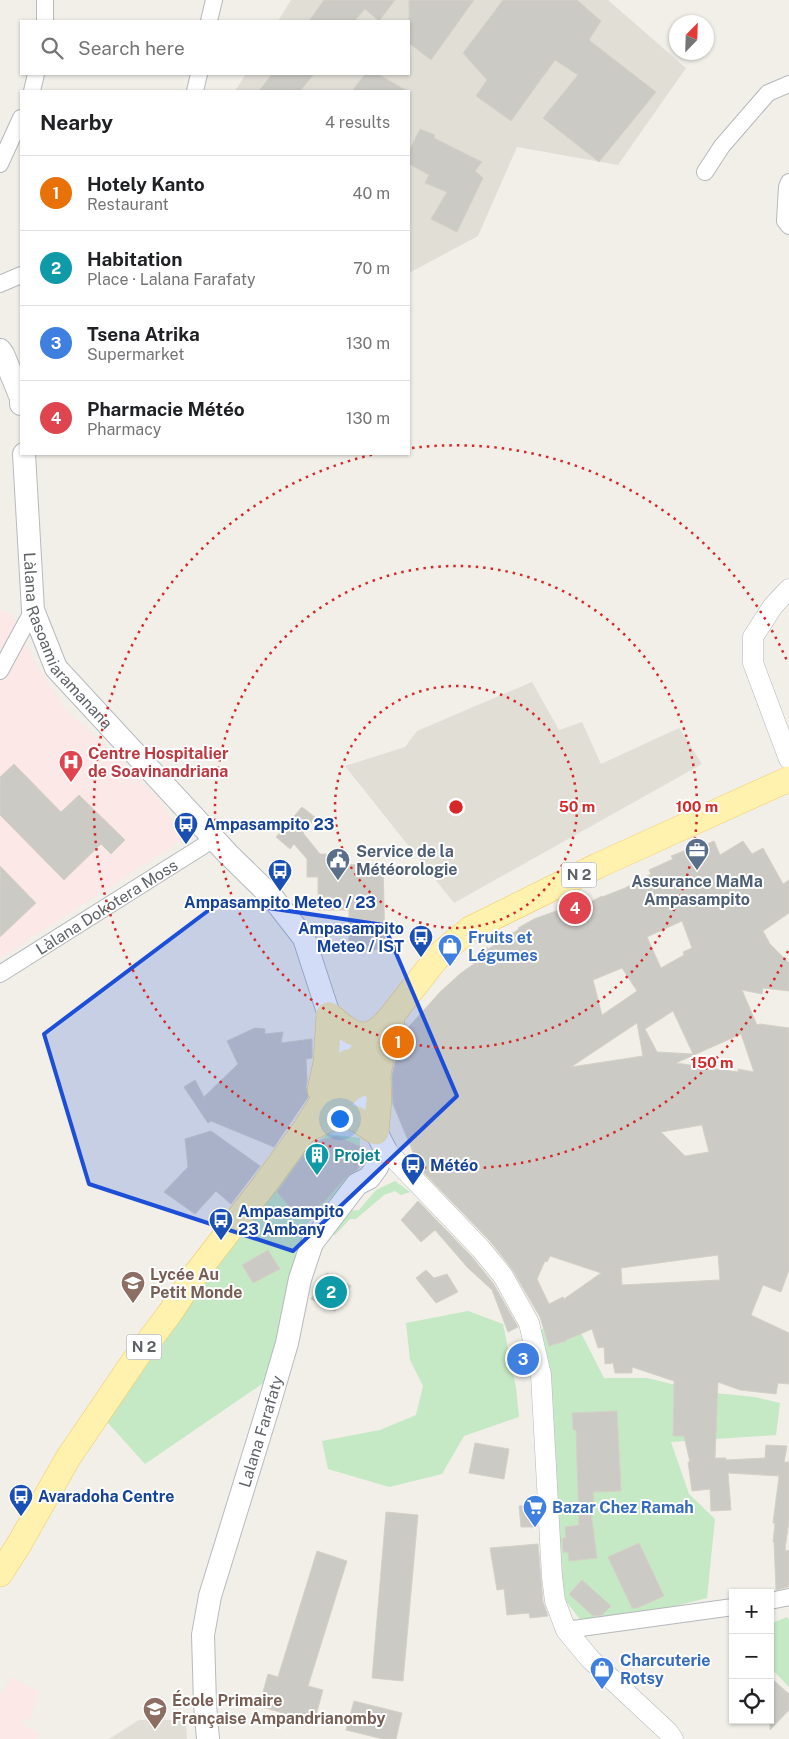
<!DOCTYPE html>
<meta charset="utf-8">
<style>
body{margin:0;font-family:"Public Sans",sans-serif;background:#f6f6f6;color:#202124}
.controls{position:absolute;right:15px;bottom:15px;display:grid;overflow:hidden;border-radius:0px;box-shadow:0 1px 4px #0004}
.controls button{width:45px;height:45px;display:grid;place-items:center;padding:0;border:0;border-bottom:1px solid #e0e0e0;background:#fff;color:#202124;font:25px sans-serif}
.compass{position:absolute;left:669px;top:15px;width:45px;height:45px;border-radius:50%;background:#fff;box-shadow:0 1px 4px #0004;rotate:23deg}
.you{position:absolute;left:339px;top:1118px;width:18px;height:18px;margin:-12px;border:4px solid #fff;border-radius:50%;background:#1a73e8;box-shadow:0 0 0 8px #1a73e833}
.badge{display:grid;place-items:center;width:32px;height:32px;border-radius:50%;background:#0b8043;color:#fff;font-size:16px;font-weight:700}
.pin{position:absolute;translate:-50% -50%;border:2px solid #fff;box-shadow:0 1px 5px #0006}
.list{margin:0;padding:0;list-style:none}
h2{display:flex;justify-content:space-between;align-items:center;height:65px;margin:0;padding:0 20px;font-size:21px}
h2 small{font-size:16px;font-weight:400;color:#757577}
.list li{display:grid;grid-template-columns:32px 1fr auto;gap:15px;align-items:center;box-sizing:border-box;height:75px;padding:0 20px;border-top:1px solid #e0e0e0}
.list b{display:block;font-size:19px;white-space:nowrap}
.list p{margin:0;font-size:16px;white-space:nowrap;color:#757577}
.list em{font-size:16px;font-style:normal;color:#757577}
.icon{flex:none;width:28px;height:28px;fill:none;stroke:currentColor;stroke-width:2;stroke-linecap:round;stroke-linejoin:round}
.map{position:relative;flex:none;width:789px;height:1739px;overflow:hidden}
.search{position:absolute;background:#fff;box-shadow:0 1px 4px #0004;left:20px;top:20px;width:390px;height:55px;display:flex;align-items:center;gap:12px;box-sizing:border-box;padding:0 18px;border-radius:0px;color:#757577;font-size:19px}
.panel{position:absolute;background:#fff;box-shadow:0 1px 4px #0004;left:20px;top:90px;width:390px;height:365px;border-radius:0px}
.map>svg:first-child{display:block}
.education{fill:#e1ded6}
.medical{fill:#fce8e6}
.green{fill:#c5e8c5}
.building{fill:#cccac5;stroke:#d6d1c6;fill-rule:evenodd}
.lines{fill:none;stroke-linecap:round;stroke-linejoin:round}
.minor-casing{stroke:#b5b8bc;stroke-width:18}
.tertiary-casing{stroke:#b5b8bc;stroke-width:21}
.secondary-casing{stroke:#b6babf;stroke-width:24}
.primary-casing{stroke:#f2c960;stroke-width:26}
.minor{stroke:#fff;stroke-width:16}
.tertiary{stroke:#fff;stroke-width:20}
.secondary{stroke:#fff;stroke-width:22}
.primary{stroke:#fff2af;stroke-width:25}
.marked{fill:#1d4ed8;fill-opacity:0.2;stroke:#1d4ed8;stroke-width:4;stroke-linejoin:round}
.ring{fill:none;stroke:#d62828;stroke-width:2.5;stroke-dasharray:2.5 5}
.labels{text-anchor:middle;stroke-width:4;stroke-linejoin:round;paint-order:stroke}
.shield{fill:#fff;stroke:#8f9295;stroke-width:1}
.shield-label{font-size:15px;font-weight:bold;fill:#5f6368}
.street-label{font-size:16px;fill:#5f6368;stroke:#fff}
.health-label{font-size:16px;font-weight:bold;fill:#be3a42;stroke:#fff;text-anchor:start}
.transit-label{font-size:16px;font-weight:bold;fill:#164399;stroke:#fff;text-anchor:start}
.service-label{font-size:16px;font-weight:bold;fill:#4e5e75;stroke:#fff;text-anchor:start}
.shop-label{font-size:16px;font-weight:bold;fill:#366cbe;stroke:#fff;text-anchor:start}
.culture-label{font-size:16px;font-weight:bold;fill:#0d838f;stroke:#fff;text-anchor:start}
.education-label{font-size:16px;font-weight:bold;fill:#785e54;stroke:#fff;text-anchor:start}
.centre{fill:#d62828;stroke:#fff;stroke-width:2.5}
.ring-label{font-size:15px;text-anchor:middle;font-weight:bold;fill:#d62828;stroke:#fff;stroke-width:4;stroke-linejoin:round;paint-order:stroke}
</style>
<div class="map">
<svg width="789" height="1739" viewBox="0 0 789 1739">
<rect width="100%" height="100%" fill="#f1efe8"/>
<!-- education -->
<g class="education">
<polygon points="291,0 608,0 686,68 618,165 517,147 478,236 409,273 409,91 235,91 246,74 409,74 409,21 278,21"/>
<polygon points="532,682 559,730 582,722 601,764 679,728 702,764 454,903 345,766 405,747 417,731"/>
<polygon points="139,1720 186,1720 187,1739 109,1739"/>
</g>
<!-- medical -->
<g class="medical">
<polygon points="0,610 12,615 37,667 64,708 124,763 161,802 183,839 0,958"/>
<polygon points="12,1677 39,1692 29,1721 24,1717 22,1723 39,1734 36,1739 0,1739 0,1695"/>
</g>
<!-- green -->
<g class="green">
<polygon points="328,1134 360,1138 359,1168 304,1227 278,1373 145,1464 99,1413 300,1152"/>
<polygon points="395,1181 410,1192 401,1195 395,1191 384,1195 356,1219 350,1219 335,1235 328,1234 347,1211 359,1210 376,1190"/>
<polygon points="468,1311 503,1324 516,1387 519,1417 464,1436 442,1474 389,1487 328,1469 322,1441 380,1430 416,1415 423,1386 410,1360 406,1323"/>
<polygon points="540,1329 579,1329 604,1378 647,1378 705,1392 755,1397 780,1403 776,1435 671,1442 689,1494 715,1519 707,1598 620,1620 583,1623 561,1595"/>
<polygon points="787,1617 789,1620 789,1687 770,1667 770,1624"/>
</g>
<!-- building -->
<g class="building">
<polygon points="324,0 395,0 379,21 365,9 354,21 309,21"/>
<polygon points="409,0 474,0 431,60 409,43"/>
<polygon points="503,0 577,0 601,21 589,40 656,92 599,162 543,118 578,75 555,60 511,121 476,96 487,80 463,53"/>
<polygon points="272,74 314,74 300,91 259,91"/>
<polygon points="365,74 378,74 407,91 352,91"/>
<polygon points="420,129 435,135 434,138 482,162 475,171 483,178 457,232 431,219 447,192 425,183 429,175 409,164 409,151"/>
<polygon points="14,764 61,812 79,795 125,840 111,854 101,844 64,880 0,815 0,777"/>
<polygon points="302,807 316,818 303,833 320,854 340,854 340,865 383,864 385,949 349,950 349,910 318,910 318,877 307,877 307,859 294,844 290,849 276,837"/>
<path d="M714 841 720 855 743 841 752 854 763 848 783 884 789 880V913L763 931 770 944 789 963V991L763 988 762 994 742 990 757 1025 760 1024 789 1028V1270L781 1292 763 1285 751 1315 789 1333V1384L778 1383 776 1394 740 1390 718 1382 715 1458H726V1460L765 1458 766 1445 787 1446 784 1462H789V1520L785 1550 789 1551V1583L788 1587 776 1590 774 1542H773L775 1523H773L779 1476 728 1473 731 1510 711 1511 710 1489 692 1491 688 1462H690L684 1436H673L674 1381 632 1367V1373H615L613 1363 605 1364 604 1347 598 1348 592 1329 566 1340V1341L549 1346 540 1317 512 1269 490 1241 420 1169 393 1104 392 1076 395 1063 405 1031 441 991 461 973 478 961 475 957 487 947 488 949 519 929 518 928 534 919 578 903 579 908 602 896V897L625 888 651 874 649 870 673 859 671 856 699 845 700 847ZM682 921 692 948 683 952 684 955 661 968 647 937ZM622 968 637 991 602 1015 593 980ZM673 1011 693 1054 657 1052 645 1029ZM637 1023 643 1056 571 1067ZM741 1034 754 1072 738 1069V1072L676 1063ZM702 1125 709 1152 685 1156 661 1132ZM718 1255 720 1280 622 1285 621 1268ZM550 1256 601 1273 564 1299 563 1297 549 1304 537 1279 545 1261 547 1262Z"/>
<polygon points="0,866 36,903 0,937"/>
<polygon points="255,1028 265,1029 265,1034 283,1032 281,1043 312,1039 312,1058 306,1059 307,1081 306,1087 308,1097 274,1147 211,1121 208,1123 184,1087 195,1080 204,1097 238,1064 227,1041"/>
<polygon points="211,1131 260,1166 231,1204 216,1191 195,1214 164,1192 188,1167 185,1139"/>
<polygon points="337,1136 361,1147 359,1168 347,1176 325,1201 306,1214 289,1206 277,1192 305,1153 318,1141"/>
<polygon points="418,1201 472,1257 493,1283 518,1327 508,1332 492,1290 468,1268 435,1230 421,1242 401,1220"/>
<polygon points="268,1250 280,1269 253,1283 242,1265"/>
<polygon points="426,1270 434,1278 447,1274 458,1292 436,1303 416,1278"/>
<polygon points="327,1273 351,1286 335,1311 311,1299"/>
<polygon points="617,1411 621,1491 593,1492 594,1504 590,1504 597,1558 569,1561 568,1552 563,1552 562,1538 566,1538 565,1527 579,1525 576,1430 573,1430 572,1413"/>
<polygon points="475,1443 509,1449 504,1479 469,1473"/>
<polygon points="536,1504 537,1527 521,1527 519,1506"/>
<polygon points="386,1512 418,1515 403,1681 372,1678"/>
<polygon points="639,1543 664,1596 637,1608 632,1608 608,1557"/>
<polygon points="538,1544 543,1602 548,1616 530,1618 529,1613 507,1615 504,1589 497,1590 490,1548"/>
<polygon points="317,1551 347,1561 308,1686 323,1690 314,1722 259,1706 268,1674 278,1677"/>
<polygon points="582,1580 611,1606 602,1615 593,1616 569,1594"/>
<polygon points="770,1677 789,1694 789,1710 770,1730"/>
<polygon points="354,1701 402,1713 396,1739 383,1739 346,1730"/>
</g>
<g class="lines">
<defs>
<g id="minor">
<polyline points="45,0 45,21"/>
<polyline points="209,21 214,0"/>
<polyline points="32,91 36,74"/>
<polyline points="195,91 199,74"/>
<polyline points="0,164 21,118"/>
<polyline points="705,172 722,146 768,93 789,84"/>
<polyline points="789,182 787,187 785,221 789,226"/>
<polyline points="0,284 21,275"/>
<polyline points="0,671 33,610"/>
<path id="s1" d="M0 974 214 839"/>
<polyline points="770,1601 789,1597"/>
<polyline points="566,1630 733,1607"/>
</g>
<g id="tertiary">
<polyline points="789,589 773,606 753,637 753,663 789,759"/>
<polyline points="385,1149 481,1249 503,1276 529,1323 541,1375 552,1577 555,1601 566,1630 590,1659 668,1732 673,1739"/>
</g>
<g id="secondary">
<polyline points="0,350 3,354 21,398 21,404"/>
<path id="s2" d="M24 454 33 610 56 668 228 854 272 897 304 938 329 1015 332 1032"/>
<polyline points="329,1016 353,1062"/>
<path id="s3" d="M208 1739 205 1704 203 1635 210 1596 268 1408 287 1343 300 1279 312 1243 357 1184 369 1178 377 1167 385 1149 353 1087"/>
</g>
<g id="primary">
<path d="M329 1015C347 1030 364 1047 385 1023"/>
<polyline points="320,1090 326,1062 329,1015"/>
<polyline points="324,1113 353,1087 361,1084 376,1056"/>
<path d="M303 1132C318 1124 339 1111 356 1119 363 1122 369 1128 376 1132L379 1100 378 1075 381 1059 392 1025"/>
<polyline points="0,1574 18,1546 68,1458 136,1358 170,1313 195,1275 265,1184 303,1132 339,1075 341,1067 348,1062 353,1062 361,1055 432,964 441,953 470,929 597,866 789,779"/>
</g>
</defs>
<!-- minor casing -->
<use href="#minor" class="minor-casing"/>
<!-- tertiary casing -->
<use href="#tertiary" class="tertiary-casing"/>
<!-- secondary casing -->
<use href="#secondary" class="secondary-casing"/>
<!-- primary casing -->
<use href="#primary" class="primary-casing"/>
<!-- minor -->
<use href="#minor" class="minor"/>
<!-- tertiary -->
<use href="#tertiary" class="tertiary"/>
<!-- secondary -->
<use href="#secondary" class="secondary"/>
<!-- primary -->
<use href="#primary" class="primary"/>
</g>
<!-- marked area -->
<path class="marked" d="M221 901 384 925 457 1096 293 1251 89 1184 44 1034Z"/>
<!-- distance rings -->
<g class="ring">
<circle cx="456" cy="807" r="121"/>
<circle cx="456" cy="807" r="241"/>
<path d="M788 951A362 362 0 1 1 375 454M412 448A362 362 0 0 1 788 663"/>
</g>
<!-- icons -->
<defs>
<symbol id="hospital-pin" viewBox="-11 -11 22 30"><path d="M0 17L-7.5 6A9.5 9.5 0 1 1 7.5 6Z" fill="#e0444e" stroke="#fff"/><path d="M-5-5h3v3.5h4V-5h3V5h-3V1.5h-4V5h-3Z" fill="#fff"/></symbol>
<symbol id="bus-pin" viewBox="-11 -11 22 30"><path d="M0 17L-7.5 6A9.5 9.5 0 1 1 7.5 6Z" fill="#1a4fb4" stroke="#fff"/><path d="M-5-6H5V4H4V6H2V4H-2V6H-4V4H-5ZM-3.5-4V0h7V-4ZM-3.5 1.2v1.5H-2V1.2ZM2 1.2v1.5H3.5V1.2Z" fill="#fff"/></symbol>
<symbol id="office-pin" viewBox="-11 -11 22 30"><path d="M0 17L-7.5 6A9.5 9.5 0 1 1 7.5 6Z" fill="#5c6f8a" stroke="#fff"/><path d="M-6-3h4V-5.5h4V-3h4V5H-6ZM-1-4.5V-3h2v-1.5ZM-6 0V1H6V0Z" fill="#fff"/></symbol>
<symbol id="civic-pin" viewBox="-11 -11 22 30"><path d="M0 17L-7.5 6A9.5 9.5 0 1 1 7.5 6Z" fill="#5c6f8a" stroke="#fff"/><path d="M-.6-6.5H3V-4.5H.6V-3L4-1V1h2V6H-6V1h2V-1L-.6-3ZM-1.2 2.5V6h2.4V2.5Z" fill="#fff"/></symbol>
<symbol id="shop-pin" viewBox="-11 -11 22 30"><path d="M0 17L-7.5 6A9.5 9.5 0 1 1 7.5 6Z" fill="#3f7fe0" stroke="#fff"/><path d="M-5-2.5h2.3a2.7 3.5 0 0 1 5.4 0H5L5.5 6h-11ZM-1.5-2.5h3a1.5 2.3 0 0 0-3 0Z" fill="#fff"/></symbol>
<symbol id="building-pin" viewBox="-11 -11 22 30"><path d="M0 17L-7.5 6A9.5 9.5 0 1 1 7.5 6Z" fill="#0f9aa8" stroke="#fff"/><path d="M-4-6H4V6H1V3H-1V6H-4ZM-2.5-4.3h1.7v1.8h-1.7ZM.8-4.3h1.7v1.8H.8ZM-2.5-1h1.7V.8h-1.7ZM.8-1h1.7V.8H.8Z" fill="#fff"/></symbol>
<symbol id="school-pin" viewBox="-11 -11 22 30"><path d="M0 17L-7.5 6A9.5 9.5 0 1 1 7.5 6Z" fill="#8d6e63" stroke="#fff"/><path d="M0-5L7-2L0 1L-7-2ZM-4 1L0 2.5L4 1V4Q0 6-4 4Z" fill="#fff"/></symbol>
<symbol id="supermarket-pin" viewBox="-11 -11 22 30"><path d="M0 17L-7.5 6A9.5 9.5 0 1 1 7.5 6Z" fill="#3f7fe0" stroke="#fff"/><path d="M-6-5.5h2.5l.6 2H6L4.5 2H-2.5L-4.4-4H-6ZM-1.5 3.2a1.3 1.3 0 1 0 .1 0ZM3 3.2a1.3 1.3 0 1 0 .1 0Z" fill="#fff"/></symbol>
</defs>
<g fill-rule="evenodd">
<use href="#hospital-pin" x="57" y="748" width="28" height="38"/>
<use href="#bus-pin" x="172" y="810" width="28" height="38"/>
<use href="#office-pin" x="683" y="836" width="28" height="38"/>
<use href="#civic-pin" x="324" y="846" width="28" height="38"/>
<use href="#bus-pin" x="266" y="857" width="28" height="38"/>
<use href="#bus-pin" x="407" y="923" width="28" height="38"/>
<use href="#shop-pin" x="436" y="932" width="28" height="38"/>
<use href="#building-pin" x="303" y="1141" width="28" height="38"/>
<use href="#bus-pin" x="399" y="1151" width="28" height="38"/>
<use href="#bus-pin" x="207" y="1206" width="28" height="38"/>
<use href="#school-pin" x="119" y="1269" width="28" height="38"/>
<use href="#bus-pin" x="7" y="1482" width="28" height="38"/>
<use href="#supermarket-pin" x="521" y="1493" width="28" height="38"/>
<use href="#shop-pin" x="588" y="1655" width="28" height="38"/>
<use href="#school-pin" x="141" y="1695" width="28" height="38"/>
</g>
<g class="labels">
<!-- shield labels -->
<g class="shield">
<rect x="561.5" y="862.5" width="35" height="25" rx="4"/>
<rect x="126.5" y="1334.5" width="35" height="25" rx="4"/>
</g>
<g class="shield-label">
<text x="579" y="880">N 2</text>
<text x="144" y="1352">N 2</text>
</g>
<!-- street labels -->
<g class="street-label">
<text dy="6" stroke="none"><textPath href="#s2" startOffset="198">Làlana Rasoamiaramanana</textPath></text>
<text dy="6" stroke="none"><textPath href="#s1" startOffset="126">Làlana Dokotera Moss</textPath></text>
<text dy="6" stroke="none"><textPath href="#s3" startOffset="316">Lalana Farafaty</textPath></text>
</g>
<!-- health labels -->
<g class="health-label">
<text x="88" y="759">Centre Hospitalier<tspan x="88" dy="18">de Soavinandriana</tspan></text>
</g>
<!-- transit labels -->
<g class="transit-label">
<text x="204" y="830">Ampasampito 23</text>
<text x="280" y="908" text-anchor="middle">Ampasampito Meteo / 23</text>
<text x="404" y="934" text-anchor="end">Ampasampito<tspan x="404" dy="18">Meteo / IST</tspan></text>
<text x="430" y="1171">Météo</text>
<text x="238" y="1217">Ampasampito<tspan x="238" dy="18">23 Ambany</tspan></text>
<text x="38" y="1502">Avaradoha Centre</text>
</g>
<!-- service labels -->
<g class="service-label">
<text x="356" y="857">Service de la<tspan x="356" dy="18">Météorologie</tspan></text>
<text x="697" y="887" text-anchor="middle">Assurance MaMa<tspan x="697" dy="18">Ampasampito</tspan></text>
</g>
<!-- shop labels -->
<g class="shop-label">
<text x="468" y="943">Fruits et<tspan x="468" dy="18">Légumes</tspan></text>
<text x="552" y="1513">Bazar Chez Ramah</text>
<text x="620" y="1666">Charcuterie<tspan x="620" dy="18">Rotsy</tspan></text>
</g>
<!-- culture labels -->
<g class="culture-label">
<text x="334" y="1161">Projet</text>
</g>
<!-- education labels -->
<g class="education-label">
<text x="150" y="1280">Lycée Au<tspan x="150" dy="18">Petit Monde</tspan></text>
<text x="172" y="1706">École Primaire<tspan x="172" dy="18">Française Ampandrianomby</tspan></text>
</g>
</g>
<circle cx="456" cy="807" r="8" class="centre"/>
<g class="ring-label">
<text x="577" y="812">50 m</text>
<text x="697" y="812">100 m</text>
<text x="712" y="1068">150 m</text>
</g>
</svg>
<div class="controls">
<button>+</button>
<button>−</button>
<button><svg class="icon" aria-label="locate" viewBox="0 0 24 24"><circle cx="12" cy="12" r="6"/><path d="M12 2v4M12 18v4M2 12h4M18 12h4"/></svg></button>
</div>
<svg class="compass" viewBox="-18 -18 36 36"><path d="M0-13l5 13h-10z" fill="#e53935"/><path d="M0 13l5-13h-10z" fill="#757577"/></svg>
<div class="you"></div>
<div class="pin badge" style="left:398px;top:1042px;background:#e8710a">1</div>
<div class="pin badge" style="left:331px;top:1292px;background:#0f9aa8">2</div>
<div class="pin badge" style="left:523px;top:1359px;background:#3f7fe0">3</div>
<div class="pin badge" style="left:575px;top:908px;background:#e0444e">4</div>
<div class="search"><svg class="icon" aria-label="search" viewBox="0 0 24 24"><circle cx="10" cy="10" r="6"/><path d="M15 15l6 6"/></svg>Search here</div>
<section class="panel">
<h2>Nearby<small>4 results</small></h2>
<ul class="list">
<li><span class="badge" style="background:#e8710a">1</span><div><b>Hotely Kanto</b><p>Restaurant</p></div><em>40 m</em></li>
<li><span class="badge" style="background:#0f9aa8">2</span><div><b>Habitation</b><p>Place · Lalana Farafaty</p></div><em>70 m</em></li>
<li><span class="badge" style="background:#3f7fe0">3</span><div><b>Tsena Atrika</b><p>Supermarket</p></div><em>130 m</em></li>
<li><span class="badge" style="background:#e0444e">4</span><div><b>Pharmacie Météo</b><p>Pharmacy</p></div><em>130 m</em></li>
</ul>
</section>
</div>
